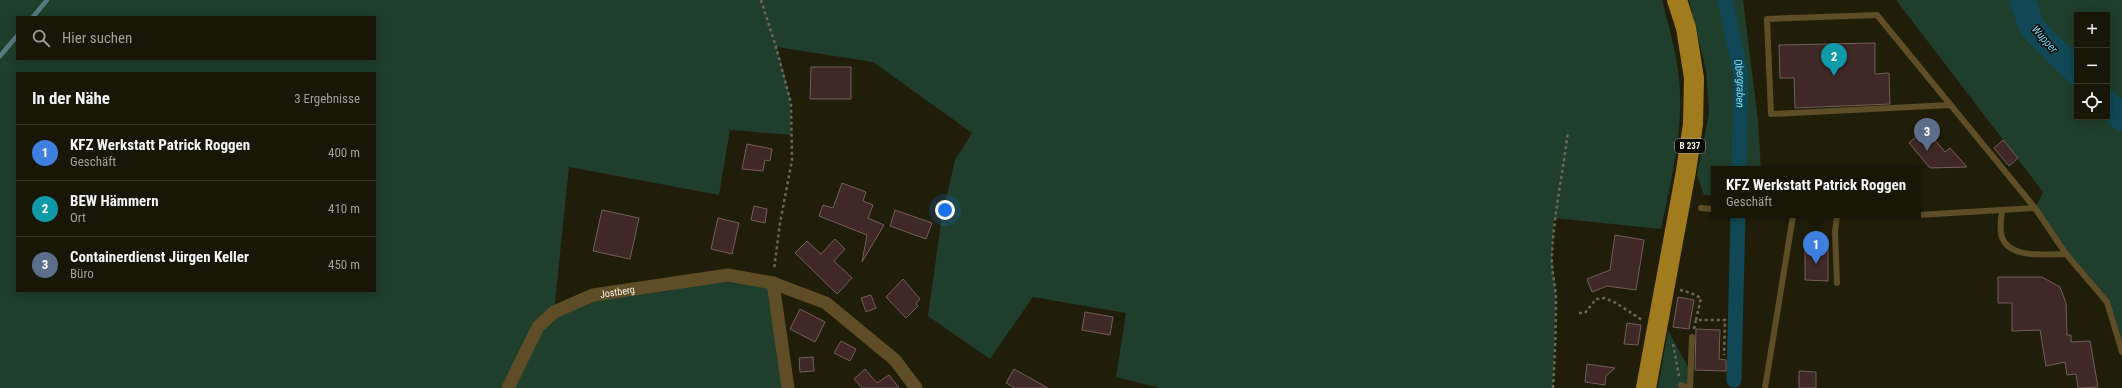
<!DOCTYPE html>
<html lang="de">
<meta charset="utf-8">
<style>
body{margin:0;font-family:"Roboto Condensed",sans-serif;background:#252314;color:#f1f3f6}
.controls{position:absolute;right:12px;top:12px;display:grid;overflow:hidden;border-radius:0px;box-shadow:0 2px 10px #0003}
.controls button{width:36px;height:36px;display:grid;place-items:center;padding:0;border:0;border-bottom:1px solid #363528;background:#181606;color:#f1f3f6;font:20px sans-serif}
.you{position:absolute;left:945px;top:210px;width:14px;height:14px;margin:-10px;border:3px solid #fff;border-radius:50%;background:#1a73e8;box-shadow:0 0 0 6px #1a73e833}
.badge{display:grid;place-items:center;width:26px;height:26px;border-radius:50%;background:#13cafb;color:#fff;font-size:13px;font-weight:700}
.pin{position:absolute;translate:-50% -33px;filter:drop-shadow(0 1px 2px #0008)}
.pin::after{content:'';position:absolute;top:21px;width:14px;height:12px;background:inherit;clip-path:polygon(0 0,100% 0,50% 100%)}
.popup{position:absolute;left:1711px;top:166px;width:210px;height:52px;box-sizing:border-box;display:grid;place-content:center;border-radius:0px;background:#181606;filter:drop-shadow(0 1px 3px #0005);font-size:13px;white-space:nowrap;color:#9f9f9b}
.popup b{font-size:15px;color:#f1f3f6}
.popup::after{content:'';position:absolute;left:50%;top:100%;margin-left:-8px;border:8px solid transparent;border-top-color:#181606}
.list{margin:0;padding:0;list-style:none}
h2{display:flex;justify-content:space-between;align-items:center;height:52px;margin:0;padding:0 16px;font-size:17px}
h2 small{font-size:13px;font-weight:400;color:#9f9f9b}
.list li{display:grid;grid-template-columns:26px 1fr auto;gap:12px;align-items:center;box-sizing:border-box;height:56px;padding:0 16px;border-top:1px solid #363528}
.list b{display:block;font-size:15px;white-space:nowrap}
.list p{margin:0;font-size:13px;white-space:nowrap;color:#9f9f9b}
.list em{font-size:13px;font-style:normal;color:#9f9f9b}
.icon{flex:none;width:22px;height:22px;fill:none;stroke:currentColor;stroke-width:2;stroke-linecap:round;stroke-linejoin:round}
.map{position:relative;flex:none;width:2122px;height:388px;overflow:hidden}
.search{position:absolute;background:#181606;box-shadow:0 2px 10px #0003;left:16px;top:16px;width:360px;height:44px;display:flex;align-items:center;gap:10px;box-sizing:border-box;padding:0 14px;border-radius:0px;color:#9f9f9b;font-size:15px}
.panel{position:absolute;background:#181606;box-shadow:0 2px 10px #0003;left:16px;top:72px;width:360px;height:220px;border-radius:0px}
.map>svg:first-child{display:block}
.green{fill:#1f3e2b;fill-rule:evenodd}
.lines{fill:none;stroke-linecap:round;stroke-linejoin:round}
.stream{stroke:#567c81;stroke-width:4.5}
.canal{stroke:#124855;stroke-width:15}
.river{stroke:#124855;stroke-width:26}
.building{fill:#3f2825;stroke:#775d59}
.path{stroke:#6a6855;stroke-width:2.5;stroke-dasharray:3 3;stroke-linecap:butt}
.service{stroke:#5e4d26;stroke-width:6}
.minor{stroke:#5e4d26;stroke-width:13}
.primary{stroke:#a07c1f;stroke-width:20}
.labels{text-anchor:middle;stroke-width:3;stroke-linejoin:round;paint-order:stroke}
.shield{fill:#080702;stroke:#afada2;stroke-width:1}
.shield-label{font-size:9px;font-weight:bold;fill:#f6f4e7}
.street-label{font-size:10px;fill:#f6f4e7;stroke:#080702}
.water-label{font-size:11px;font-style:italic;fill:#77def9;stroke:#080702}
</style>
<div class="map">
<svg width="2122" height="388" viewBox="0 0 2122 388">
<rect width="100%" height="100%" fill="#201d08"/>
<!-- green -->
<g class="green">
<path d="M0 0H1662C1670 31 1679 61 1680 93 1682 138 1670 186 1661 229L1554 218 1552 257 1556 295 1553 388H1160L1116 377 1126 313 1033 297 990 359 928 316 942 216 955 160 972 133 873 62 777 47 790 96 791 135 730 130 719 195 569 167 554 312 593 295 728 275 773 283 788 388H0ZM17 17H375V59H17ZM17 73H375V291H17Z"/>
<polygon points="1689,0 1743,0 1758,120 1761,169 1714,169 1714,195 1704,195 1697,175 1709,113 1706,70"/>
<path d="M1896 0H2122V352L2107 302 2066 254 2035 208 2043 192ZM2077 15H2107V117H2077Z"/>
<polygon points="1668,330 1689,369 1690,388 1658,388"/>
</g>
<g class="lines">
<!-- stream -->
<g class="stream">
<polyline points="33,17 47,0"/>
<polyline points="0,56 17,36"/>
</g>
<!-- canal -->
<g class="canal">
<path id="s1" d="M1725 0 1741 75 1739 169"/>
<polyline points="1734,380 1738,215"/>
</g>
<!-- river -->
<g class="river">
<polyline points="2022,0 2033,29 2077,72"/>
<polyline points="2107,103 2122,118"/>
</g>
</g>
<!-- building -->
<g class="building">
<polygon points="1875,43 1875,74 1889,73 1890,104 1795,108 1794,78 1780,78 1779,45"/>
<polygon points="811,67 851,67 851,99 810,99"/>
<polygon points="1925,128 1945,152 1950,148 1967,167 1930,168 1909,143"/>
<polygon points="2003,140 2018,158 2009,166 1994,148"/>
<polygon points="747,144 772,149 770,161 765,160 763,171 742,169"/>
<polygon points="842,183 866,192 863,201 873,205 868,218 884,225 862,262 867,235 819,216 823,205 833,208"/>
<polygon points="754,206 767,209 765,223 751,220"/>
<polygon points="602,210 639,218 630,259 593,251"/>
<polygon points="895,210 932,223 926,239 890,226"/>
<polygon points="718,218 739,223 732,254 711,249"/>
<polygon points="1615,235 1644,240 1636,290 1607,286 1592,292 1587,279 1610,270"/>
<polygon points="835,239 845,249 834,261 852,278 837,294 795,253 807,241 821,254"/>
<polygon points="1805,248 1828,248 1828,281 1805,280"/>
<polygon points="1998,277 2042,277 2060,287 2066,303 2067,335 2071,335 2071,342 2090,341 2098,387 2078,388 2076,374 2067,375 2065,362 2046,366 2040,330 2012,331 2012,303 1998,303"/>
<polygon points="903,279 920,299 916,304 918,306 906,318 886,297"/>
<polygon points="871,295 876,308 866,312 861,298"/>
<polygon points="1678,297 1694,300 1689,329 1673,327"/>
<polygon points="800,309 825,322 815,342 790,329"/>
<polygon points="1085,312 1113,317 1110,335 1082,330"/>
<polygon points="1627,323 1641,325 1638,345 1624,344"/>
<polygon points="1696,329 1720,330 1719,359 1726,360 1726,371 1695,370"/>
<polygon points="841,341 856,349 850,361 834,353"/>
<polygon points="813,357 814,371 800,372 799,358"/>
<polygon points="1587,364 1615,368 1606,376 1605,385 1585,382"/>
<polygon points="865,369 877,383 889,375 899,388 862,388 854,379"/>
<polygon points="1014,369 1048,388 1015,388 1006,383"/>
<polygon points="1799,371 1816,372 1816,388 1799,388"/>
</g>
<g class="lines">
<!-- path -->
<g class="path">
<polyline points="761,0 776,47 791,103 792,160 780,223 774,270"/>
<polyline points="1680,290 1691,293 1701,298 1696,320"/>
<polyline points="1579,313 1585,313 1596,299 1605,298 1616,303 1642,320"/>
<polyline points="1694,329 1696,320 1725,320 1724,355"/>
<polyline points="1673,344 1679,376"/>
<path d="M1553 388C1555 358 1556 327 1556 297 1555 283 1551 269 1552 255 1554 213 1563 172 1568 131"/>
</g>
<!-- service -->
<g class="service">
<polyline points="1950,105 1771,114 1767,19 1877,15 2035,208"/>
<polyline points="1701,208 1714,209"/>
<path d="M2002 211C2001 218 2000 226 2001 233 2005 260 2046 254 2066 254"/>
<polyline points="1787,215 1890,215"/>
<polyline points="1918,215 2035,208 2066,254 2107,302 2122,352"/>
<polyline points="1837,216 1835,232 1837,283"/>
<polyline points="1681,385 1688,388"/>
<polyline points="1690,388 1692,337"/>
<polyline points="1765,388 1793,216"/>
</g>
<!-- minor -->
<g class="minor">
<polyline points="773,283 788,388"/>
<path id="s2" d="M508 388 538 327 554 312 593 295 728 275 773 283 826 303 895 360 916 388"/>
</g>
<!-- primary -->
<polyline class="primary" points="1646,388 1686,171 1693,124 1694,78 1686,28 1677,0"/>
</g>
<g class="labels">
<!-- shield labels -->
<rect class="shield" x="1675" y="139" width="30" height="14" rx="3"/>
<g class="shield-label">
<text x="1690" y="149">B 237</text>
</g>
<!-- street labels -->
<g class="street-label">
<text dy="4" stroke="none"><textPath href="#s2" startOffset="157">Jostberg</textPath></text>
</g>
<!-- water labels -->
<g class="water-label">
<text transform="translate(2045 39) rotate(48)" y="4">Wupper</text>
<text dy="4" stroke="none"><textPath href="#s1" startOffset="85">Obergraben</textPath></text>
</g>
</g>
</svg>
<div class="controls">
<button>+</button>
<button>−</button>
<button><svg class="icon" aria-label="locate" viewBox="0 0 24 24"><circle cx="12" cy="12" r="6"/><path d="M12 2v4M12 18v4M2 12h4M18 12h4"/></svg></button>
</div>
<div class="you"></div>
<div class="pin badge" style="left:1816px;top:264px;background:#3f7fe0">1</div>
<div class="popup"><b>KFZ Werkstatt Patrick Roggen</b>Geschäft</div>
<div class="pin badge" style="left:1834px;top:76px;background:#0f9aa8">2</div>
<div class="pin badge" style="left:1927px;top:151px;background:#5c6f8a">3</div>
<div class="search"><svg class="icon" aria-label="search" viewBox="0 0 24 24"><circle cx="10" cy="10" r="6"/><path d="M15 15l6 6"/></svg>Hier suchen</div>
<section class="panel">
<h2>In der Nähe<small>3 Ergebnisse</small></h2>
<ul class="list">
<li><span class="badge" style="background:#3f7fe0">1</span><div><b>KFZ Werkstatt Patrick Roggen</b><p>Geschäft</p></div><em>400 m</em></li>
<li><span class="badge" style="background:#0f9aa8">2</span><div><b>BEW Hämmern</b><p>Ort</p></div><em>410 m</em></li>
<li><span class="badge" style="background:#5c6f8a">3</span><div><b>Containerdienst Jürgen Keller</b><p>Büro</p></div><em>450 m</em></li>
</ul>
</section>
</div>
